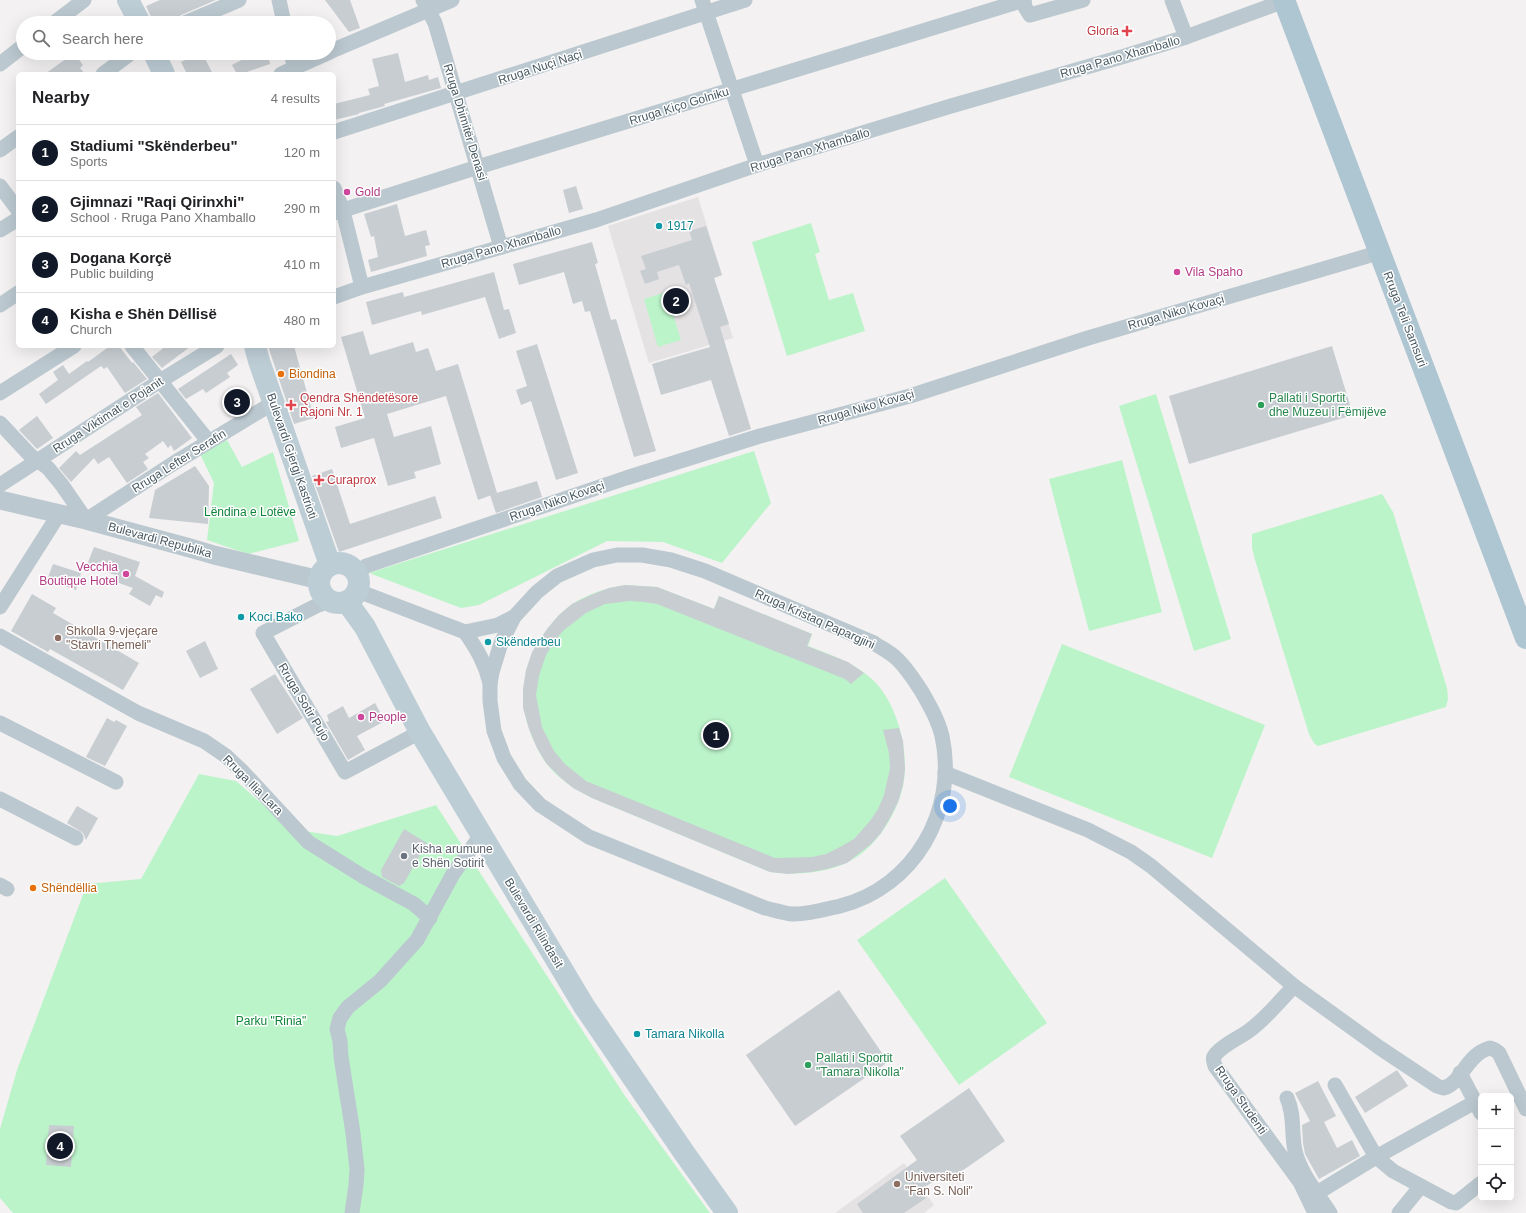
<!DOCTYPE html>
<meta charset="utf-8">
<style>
body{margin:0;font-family:Helvetica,sans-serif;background:#f6f6f6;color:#202124}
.controls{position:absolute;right:12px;bottom:12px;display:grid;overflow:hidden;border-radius:6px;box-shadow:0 4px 16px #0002}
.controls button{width:36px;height:36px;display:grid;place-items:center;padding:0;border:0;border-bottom:1px solid #e0e0e0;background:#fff;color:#202124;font:20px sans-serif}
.you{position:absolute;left:950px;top:806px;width:14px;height:14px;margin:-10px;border:3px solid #fff;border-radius:50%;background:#1a73e8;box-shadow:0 0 0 6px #1a73e833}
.badge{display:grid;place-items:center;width:26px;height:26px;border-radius:50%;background:#111827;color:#fff;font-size:13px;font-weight:700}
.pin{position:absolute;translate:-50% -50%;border:2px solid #fff;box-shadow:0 1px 4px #0006}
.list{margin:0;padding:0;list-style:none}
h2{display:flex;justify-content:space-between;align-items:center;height:52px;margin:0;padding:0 16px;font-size:17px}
h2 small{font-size:13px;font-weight:400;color:#757577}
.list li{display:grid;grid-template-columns:26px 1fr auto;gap:12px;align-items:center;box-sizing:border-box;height:56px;padding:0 16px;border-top:1px solid #e0e0e0}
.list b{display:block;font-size:15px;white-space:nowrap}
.list p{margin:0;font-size:13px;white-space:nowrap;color:#757577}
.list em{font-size:13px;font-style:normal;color:#757577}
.icon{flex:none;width:22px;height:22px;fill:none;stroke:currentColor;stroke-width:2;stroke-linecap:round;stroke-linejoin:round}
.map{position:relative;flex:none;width:1526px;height:1213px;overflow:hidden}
.search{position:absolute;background:#fff;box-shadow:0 4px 16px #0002;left:16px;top:16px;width:320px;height:44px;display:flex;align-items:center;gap:10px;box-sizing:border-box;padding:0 14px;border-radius:22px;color:#757577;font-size:15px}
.panel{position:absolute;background:#fff;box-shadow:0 4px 16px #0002;left:16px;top:72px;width:320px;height:276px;border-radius:6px}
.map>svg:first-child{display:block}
.education{fill:#e4e2e3}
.green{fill:#bcf4ca}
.building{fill:#c7cdd1}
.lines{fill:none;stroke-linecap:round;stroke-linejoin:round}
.minor{stroke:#bbc8cf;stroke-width:15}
.tertiary{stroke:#bbc8cf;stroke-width:19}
.secondary{stroke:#bdcdd6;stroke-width:22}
.primary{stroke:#aec5d2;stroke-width:22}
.health-dot{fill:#e0444e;stroke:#fff;stroke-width:1.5}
.hotel-dot{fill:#d1479c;stroke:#fff;stroke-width:1.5}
.culture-dot{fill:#0f9aa8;stroke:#fff;stroke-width:1.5}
.food-dot{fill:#e8710a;stroke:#fff;stroke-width:1.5}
.leisure-dot{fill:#2e9e5b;stroke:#fff;stroke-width:1.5}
.education-dot{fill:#8d6e63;stroke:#fff;stroke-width:1.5}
.worship-dot{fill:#6b7280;stroke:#fff;stroke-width:1.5}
.labels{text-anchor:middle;stroke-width:3;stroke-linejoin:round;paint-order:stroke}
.health-label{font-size:12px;fill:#be3a42;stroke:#fff;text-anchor:start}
.street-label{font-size:12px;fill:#475860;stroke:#fff}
.hotel-label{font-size:12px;fill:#b23c85;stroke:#fff;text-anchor:start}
.culture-label{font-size:12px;fill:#0d838f;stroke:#fff;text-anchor:start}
.food-label{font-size:12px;fill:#c56008;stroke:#fff;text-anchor:start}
.leisure-label{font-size:12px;fill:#27864d;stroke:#fff;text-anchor:start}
.park-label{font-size:12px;fill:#0f8439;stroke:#fff}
.education-label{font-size:12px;fill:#785e54;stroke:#fff;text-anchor:start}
.worship-label{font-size:12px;fill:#5b616d;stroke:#fff;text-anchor:start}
</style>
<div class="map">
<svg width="1526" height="1213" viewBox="0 0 1526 1213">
<rect width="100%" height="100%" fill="#f3f1f1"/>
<!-- education -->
<g class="education">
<polygon points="698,197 722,275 714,278 733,338 649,363 608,226"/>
<polygon points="904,1163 934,1205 924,1213 835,1213"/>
</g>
<!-- green -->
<g class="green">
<polygon points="811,223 820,252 815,254 829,300 853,293 865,331 787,356 752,242"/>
<polygon points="666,292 681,340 658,347 644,299"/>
<polygon points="1156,394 1231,639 1194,651 1119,406"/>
<polygon points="227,440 242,467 273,452 299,541 248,554 207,540 214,483 200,454"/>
<polygon points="754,451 771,503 722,563 663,542 607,541 479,605 461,608 369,573"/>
<polygon points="1122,460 1162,612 1089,631 1049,479"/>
<polygon points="1382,494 1393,512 1447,688 1448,699 1446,707 1318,746 1314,743 1309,734 1255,560 1252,548 1252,534"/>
<path d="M625 585 657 587 714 609 719 596 812 634 808 646C831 655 856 663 874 681 898 705 910 753 903 786 897 815 875 849 848 862 825 874 795 875 770 872L592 798C575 789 558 779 546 763 540 755 536 746 532 737 518 701 521 671 541 638 549 626 559 613 571 605 587 594 606 588 625 585Z"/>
<polygon points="1062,644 1265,725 1212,858 1009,777"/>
<polygon points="199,774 236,781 291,829 337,836 436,805 625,1096 710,1213 13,1213 0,1198 0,1129 17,1070 87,884 141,879"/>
<polygon points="945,878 1047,1023 959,1085 857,940"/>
</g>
<!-- building -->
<g class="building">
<polygon points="160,0 216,0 181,15 177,19 169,23 154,23 146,6"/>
<polygon points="325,0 350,0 360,28 349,32"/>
<polygon points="74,53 83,65 80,68 85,74 45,74"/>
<polygon points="200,53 202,53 213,74 187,74 181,62"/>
<polygon points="255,53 268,53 270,64 241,74 237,74 232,65"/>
<polygon points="398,53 405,82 428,75 429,80 438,77 441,88 384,104 385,106 359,113 359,114 334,120 334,104 370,95 368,89 379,86 372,59"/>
<polygon points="576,186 583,209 569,213 563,190"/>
<polygon points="397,204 405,236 426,230 430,245 425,246 427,256 371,272 368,260 378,257 374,236 371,237 364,214"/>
<polygon points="706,226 722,275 714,278 729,324 720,327 751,429 729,436 711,380 661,395 652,364 710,347 689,283 686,285 679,265 657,272 659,279 645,284 640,271 646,269 641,256 692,240 689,231"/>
<polygon points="592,242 598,263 595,264 611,320 616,319 656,451 634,457 590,311 585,312 582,301 573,304 564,272 519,285 513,264"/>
<polygon points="494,272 504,310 509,309 516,333 499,339 485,297 422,315 421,311 372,325 366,302 403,292 404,297"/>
<polygon points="363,331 370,355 413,342 416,352 428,348 436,371 458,364 497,493 478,500 446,396 387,414 394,437 431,426 441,464 414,472 416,478 388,486 374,438 341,448 335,427 365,418 341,337"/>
<polygon points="537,344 578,473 556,480 531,401 521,405 516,390 527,386 516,351"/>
<polygon points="110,346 119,346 132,363 133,362 147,379 125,393 107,367 104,369 101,366 46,404 39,394 58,380 53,372 63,365 69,374 87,361 88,362"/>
<polygon points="166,346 191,346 162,368 152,357"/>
<polygon points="268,346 294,346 314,418 294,424"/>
<polygon points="1332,346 1353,415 1189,464 1169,396"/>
<polygon points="231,354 238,365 227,373 230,377 206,393 203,389 186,399 178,389"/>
<polygon points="158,393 192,438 174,451 171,445 168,448 163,441 145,454 149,458 143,462 148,469 127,483 109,457 98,464 94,458 71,482 59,468 76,451 80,455 142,415 136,407"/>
<polygon points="37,416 53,438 37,449 19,430"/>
<polygon points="195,466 209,486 208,524 149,518 155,490"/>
<polygon points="332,469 350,524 435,496 442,518 339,552 312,476"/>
<polygon points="537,481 542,497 496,513 490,495"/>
<polygon points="94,547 140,562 135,576 164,592 162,598 156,595 150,606 129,594 133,588 116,582 118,576 87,565"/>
<polygon points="53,564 81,573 76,590 47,580"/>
<polygon points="625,585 657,587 714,609 719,596 812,634 807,646 848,662 864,673 851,684 845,679 657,604 644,602 630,601 605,604 586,613 564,630 555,640 546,655 539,676 536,695 542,727 554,751 565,764 586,781 775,858 812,857 826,854 840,847 854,839 870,821 878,809 884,795 890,768 889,753 883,730 899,728 903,741 905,769 903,785 898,802 890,818 881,833 871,844 847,863 827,869 811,872 788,874 770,872 592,798 573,788 561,778 546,763 537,748 529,729 523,708 523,689 526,670 532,652 547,629 559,615 572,604 591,595 609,588"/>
<polygon points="32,594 56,608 53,613 139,663 123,690 50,649 48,652 11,631"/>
<polygon points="205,641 218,669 200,678 186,651"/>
<polygon points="275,674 303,718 277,734 250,689"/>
<polygon points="375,703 385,721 357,736 365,750 348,760 326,722 329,721 327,715 343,706 349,718"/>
<polygon points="107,718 114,722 116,720 127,726 105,766 86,757"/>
<polygon points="77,806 98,818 86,840 83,833 67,823"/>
<polygon points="404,829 427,843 404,883 399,886 382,877 381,870"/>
<polygon points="839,990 888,1062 795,1126 746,1055"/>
<polygon points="1397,1070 1408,1086 1365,1113 1355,1097"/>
<polygon points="1318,1081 1336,1116 1324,1122 1337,1148 1352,1140 1360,1156 1319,1179 1305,1154 1303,1143 1302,1125 1310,1121 1295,1093"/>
<polygon points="969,1088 1005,1141 946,1182 942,1176 920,1190 926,1198 904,1213 863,1213 857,1204 917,1160 900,1136"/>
<polygon points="49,1125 74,1126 71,1167 46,1165"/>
</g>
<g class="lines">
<!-- minor -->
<g class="minor">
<polyline points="279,0 284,23"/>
<polyline points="423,0 435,23 501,247"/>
<polyline points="702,0 757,165"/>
<polyline points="1024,0 1025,7 1030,15 1083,0"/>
<polyline points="1172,0 1186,37"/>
<polyline points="54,23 84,0"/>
<polyline points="185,23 239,0"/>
<polyline points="329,52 452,0"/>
<polyline points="291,53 296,74"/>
<polyline points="0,64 23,46"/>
<polyline points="103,74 131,53"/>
<polyline points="281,74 328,53"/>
<polyline points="334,132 745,0"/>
<polyline points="0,150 18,137"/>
<polyline points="0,186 18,210"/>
<polyline points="334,188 343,211 362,287"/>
<polyline points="334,213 478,167 1024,0"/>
<polyline points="0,230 18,219"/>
<polyline points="334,297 362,287 596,220 757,165 951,106 1125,56 1186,37 1284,1"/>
<polyline points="0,305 18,293"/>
<polyline points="132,346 209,442"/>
<polyline points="0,393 74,346"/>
<polyline points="0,423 30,455 48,468 62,485 86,520 174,463 273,403"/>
<polyline points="0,485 160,381 217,346"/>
<path d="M617 555H642L671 560 705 571 874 643C881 648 890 652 896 658 906 667 915 681 922 692 930 706 938 720 942 736 958 810 915 887 840 906 826 909 806 915 792 914 783 913 774 910 765 908L589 837 540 805 520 784 504 758 494 731 490 701V684L492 672 501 643 514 617 537 592 557 576 593 560Z"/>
<polyline points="357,574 366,566 626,478 760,436 910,396 1088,338 1381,252"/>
<polyline points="358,591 465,632 498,625 514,617"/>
<polyline points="330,601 316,606 263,633 345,772 420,732"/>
<polyline points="0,607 59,514"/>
<path d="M465 632C477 649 485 663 490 683"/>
<polyline points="0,636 138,713 204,741 226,756 243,772 308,842 364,877 414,904 430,918"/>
<polyline points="0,723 116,782"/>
<path d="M945 773 1088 830 1131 852 1151 866 1294 986 1380 1048 1437 1086 1443 1088C1461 1085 1466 1054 1490 1048L1495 1050 1499 1053 1526 1109"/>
<polyline points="0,799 76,838"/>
<polyline points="0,885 7,889"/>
<path d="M1294 986C1280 1001 1267 1017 1250 1030 1241 1037 1222 1045 1215 1055 1212 1058 1214 1062 1215 1066L1300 1182 1315 1213"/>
<polyline points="1460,1073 1481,1113"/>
<polyline points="1335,1085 1376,1157 1381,1161 1393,1171 1451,1202 1456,1203 1481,1183"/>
<path d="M1287 1098C1295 1115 1291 1133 1295 1151 1300 1173 1318 1194 1330 1213"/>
<polyline points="1317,1193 1376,1157 1475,1102"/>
<polyline points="352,1213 356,1185 357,1169 353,1133 341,1057 340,1041 337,1029 340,1018 348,1007 380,981 417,940 453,874 481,835"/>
<polyline points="1399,1213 1421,1186"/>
</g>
<!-- tertiary -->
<polyline class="tertiary" points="0,500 86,520 190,548 214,555 320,580"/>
<!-- secondary -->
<g class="secondary">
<polyline points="128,0 140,23"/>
<polyline points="154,53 164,74"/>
<polyline points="255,346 259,361 330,565"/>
<circle cx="339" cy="583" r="20"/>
<polyline points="347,602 365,627 420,732 584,1006 685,1154 727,1213"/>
</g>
<!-- primary -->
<polyline class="primary" points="1284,0 1526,638"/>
</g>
<!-- markers -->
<g class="health-dot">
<path d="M1125 25h4v4h4v4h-4v4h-4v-4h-4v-4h4z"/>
<path d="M289 399h4v4h4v4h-4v4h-4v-4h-4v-4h4z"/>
<path d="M317 474h4v4h4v4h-4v4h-4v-4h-4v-4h4z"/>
</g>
<g class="hotel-dot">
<circle cx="347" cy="192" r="4"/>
<circle cx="1177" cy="272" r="4"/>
<circle cx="126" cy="574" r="4"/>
<circle cx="361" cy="717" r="4"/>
</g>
<g class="culture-dot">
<circle cx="659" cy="226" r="4"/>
<circle cx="241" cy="617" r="4"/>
<circle cx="488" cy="642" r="4"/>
<circle cx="637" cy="1034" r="4"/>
</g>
<g class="food-dot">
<circle cx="281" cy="374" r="4"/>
<circle cx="33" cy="888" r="4"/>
</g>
<g class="leisure-dot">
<circle cx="1261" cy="405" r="4"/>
<circle cx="808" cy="1065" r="4"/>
</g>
<g class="education-dot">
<circle cx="58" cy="638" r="4"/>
<circle cx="897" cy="1184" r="4"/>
</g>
<circle class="worship-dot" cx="404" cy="856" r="4"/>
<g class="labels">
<!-- health labels -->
<g class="health-label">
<text x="1119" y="35" text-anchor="end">Gloria</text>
<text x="300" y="402">Qendra Shëndetësore<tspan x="300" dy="14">Rajoni Nr. 1</tspan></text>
<text x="327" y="484">Curaprox</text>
</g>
<!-- street labels -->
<g class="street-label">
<text transform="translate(1120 57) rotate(-16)" y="4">Rruga Pano Xhamballo</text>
<text transform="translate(540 67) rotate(-18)" y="4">Rruga Nuçi Naçi</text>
<text transform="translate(679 106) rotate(-17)" y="4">Rruga Kiço Golniku</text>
<text transform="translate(465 122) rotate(73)" y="4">Rruga Dhimitër Denasi</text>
<text transform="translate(810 150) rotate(-17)" y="4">Rruga Pano Xhamballo</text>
<text transform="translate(501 247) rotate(-16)" y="4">Rruga Pano Xhamballo</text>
<text transform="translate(1176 312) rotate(-16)" y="4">Rruga Niko Kovaçi</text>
<text transform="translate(1405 319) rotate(69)" y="4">Rruga Teli Samsuri</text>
<text transform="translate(866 407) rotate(-16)" y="4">Rruga Niko Kovaçi</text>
<text transform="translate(108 415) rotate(-33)" y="4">Rruga Viktimat e Pojanit</text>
<text transform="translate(292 456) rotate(71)" y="4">Bulevardi Gjergj Kastrioti</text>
<text transform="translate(179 461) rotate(-32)" y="4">Rruga Lefter Serafin</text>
<text transform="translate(557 501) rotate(-19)" y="4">Rruga Niko Kovaçi</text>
<text transform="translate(160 540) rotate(15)" y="4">Bulevardi Republika</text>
<text transform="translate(815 619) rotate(24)" y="4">Rruga Kristaq Papargjini</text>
<text transform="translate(304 702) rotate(59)" y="4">Rruga Sotir Pujo</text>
<text transform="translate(253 785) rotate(45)" y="4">Rruga Ilia Lara</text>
<text transform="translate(534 923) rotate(59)" y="4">Bulevardi Rilindasit</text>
<text transform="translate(1241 1100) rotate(55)" y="4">Rruga Studenti</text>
</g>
<!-- hotel labels -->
<g class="hotel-label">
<text x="355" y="196">Gold</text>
<text x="1185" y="276">Vila Spaho</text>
<text x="118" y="571" text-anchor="end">Vecchia<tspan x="118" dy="14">Boutique Hotel</tspan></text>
<text x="369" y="721">People</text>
</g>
<!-- culture labels -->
<g class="culture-label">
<text x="667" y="230">1917</text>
<text x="249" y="621">Koci Bako</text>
<text x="496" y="646">Skënderbeu</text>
<text x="645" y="1038">Tamara Nikolla</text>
</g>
<!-- food labels -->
<g class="food-label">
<text x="289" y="378">Biondina</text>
<text x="41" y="892">Shëndëllia</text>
</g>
<!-- leisure labels -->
<g class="leisure-label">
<text x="1269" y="402">Pallati i Sportit<tspan x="1269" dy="14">dhe Muzeu i Fëmijëve</tspan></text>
<text x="816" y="1062">Pallati i Sportit<tspan x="816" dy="14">"Tamara Nikolla"</tspan></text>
</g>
<!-- park labels -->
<g class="park-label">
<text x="250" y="516">Lëndina e Lotëve</text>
<text x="271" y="1025">Parku "Rinia"</text>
</g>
<!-- education labels -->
<g class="education-label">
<text x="66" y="635">Shkolla 9-vjeçare<tspan x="66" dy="14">"Stavri Themeli"</tspan></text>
<text x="905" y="1181">Universiteti<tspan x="905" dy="14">"Fan S. Noli"</tspan></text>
</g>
<!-- worship labels -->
<g class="worship-label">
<text x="412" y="853">Kisha arumune<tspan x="412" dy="14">e Shën Sotirit</tspan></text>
</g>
</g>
</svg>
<div class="controls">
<button>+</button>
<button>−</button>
<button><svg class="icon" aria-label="locate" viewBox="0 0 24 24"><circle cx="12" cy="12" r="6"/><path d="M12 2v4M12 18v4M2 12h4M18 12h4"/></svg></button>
</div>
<div class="you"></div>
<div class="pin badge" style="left:716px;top:735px">1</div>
<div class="pin badge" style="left:676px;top:301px">2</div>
<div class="pin badge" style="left:237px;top:402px">3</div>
<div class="pin badge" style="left:60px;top:1146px">4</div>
<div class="search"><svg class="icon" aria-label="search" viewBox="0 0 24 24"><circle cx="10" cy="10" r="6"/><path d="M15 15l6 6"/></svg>Search here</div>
<section class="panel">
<h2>Nearby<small>4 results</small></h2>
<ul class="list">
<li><span class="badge">1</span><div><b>Stadiumi &quot;Skënderbeu&quot;</b><p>Sports</p></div><em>120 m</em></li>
<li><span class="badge">2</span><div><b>Gjimnazi &quot;Raqi Qirinxhi&quot;</b><p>School · Rruga Pano Xhamballo</p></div><em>290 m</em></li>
<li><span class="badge">3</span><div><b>Dogana Korçë</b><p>Public building</p></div><em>410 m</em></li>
<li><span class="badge">4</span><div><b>Kisha e Shën Dëllisë</b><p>Church</p></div><em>480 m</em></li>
</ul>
</section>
</div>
